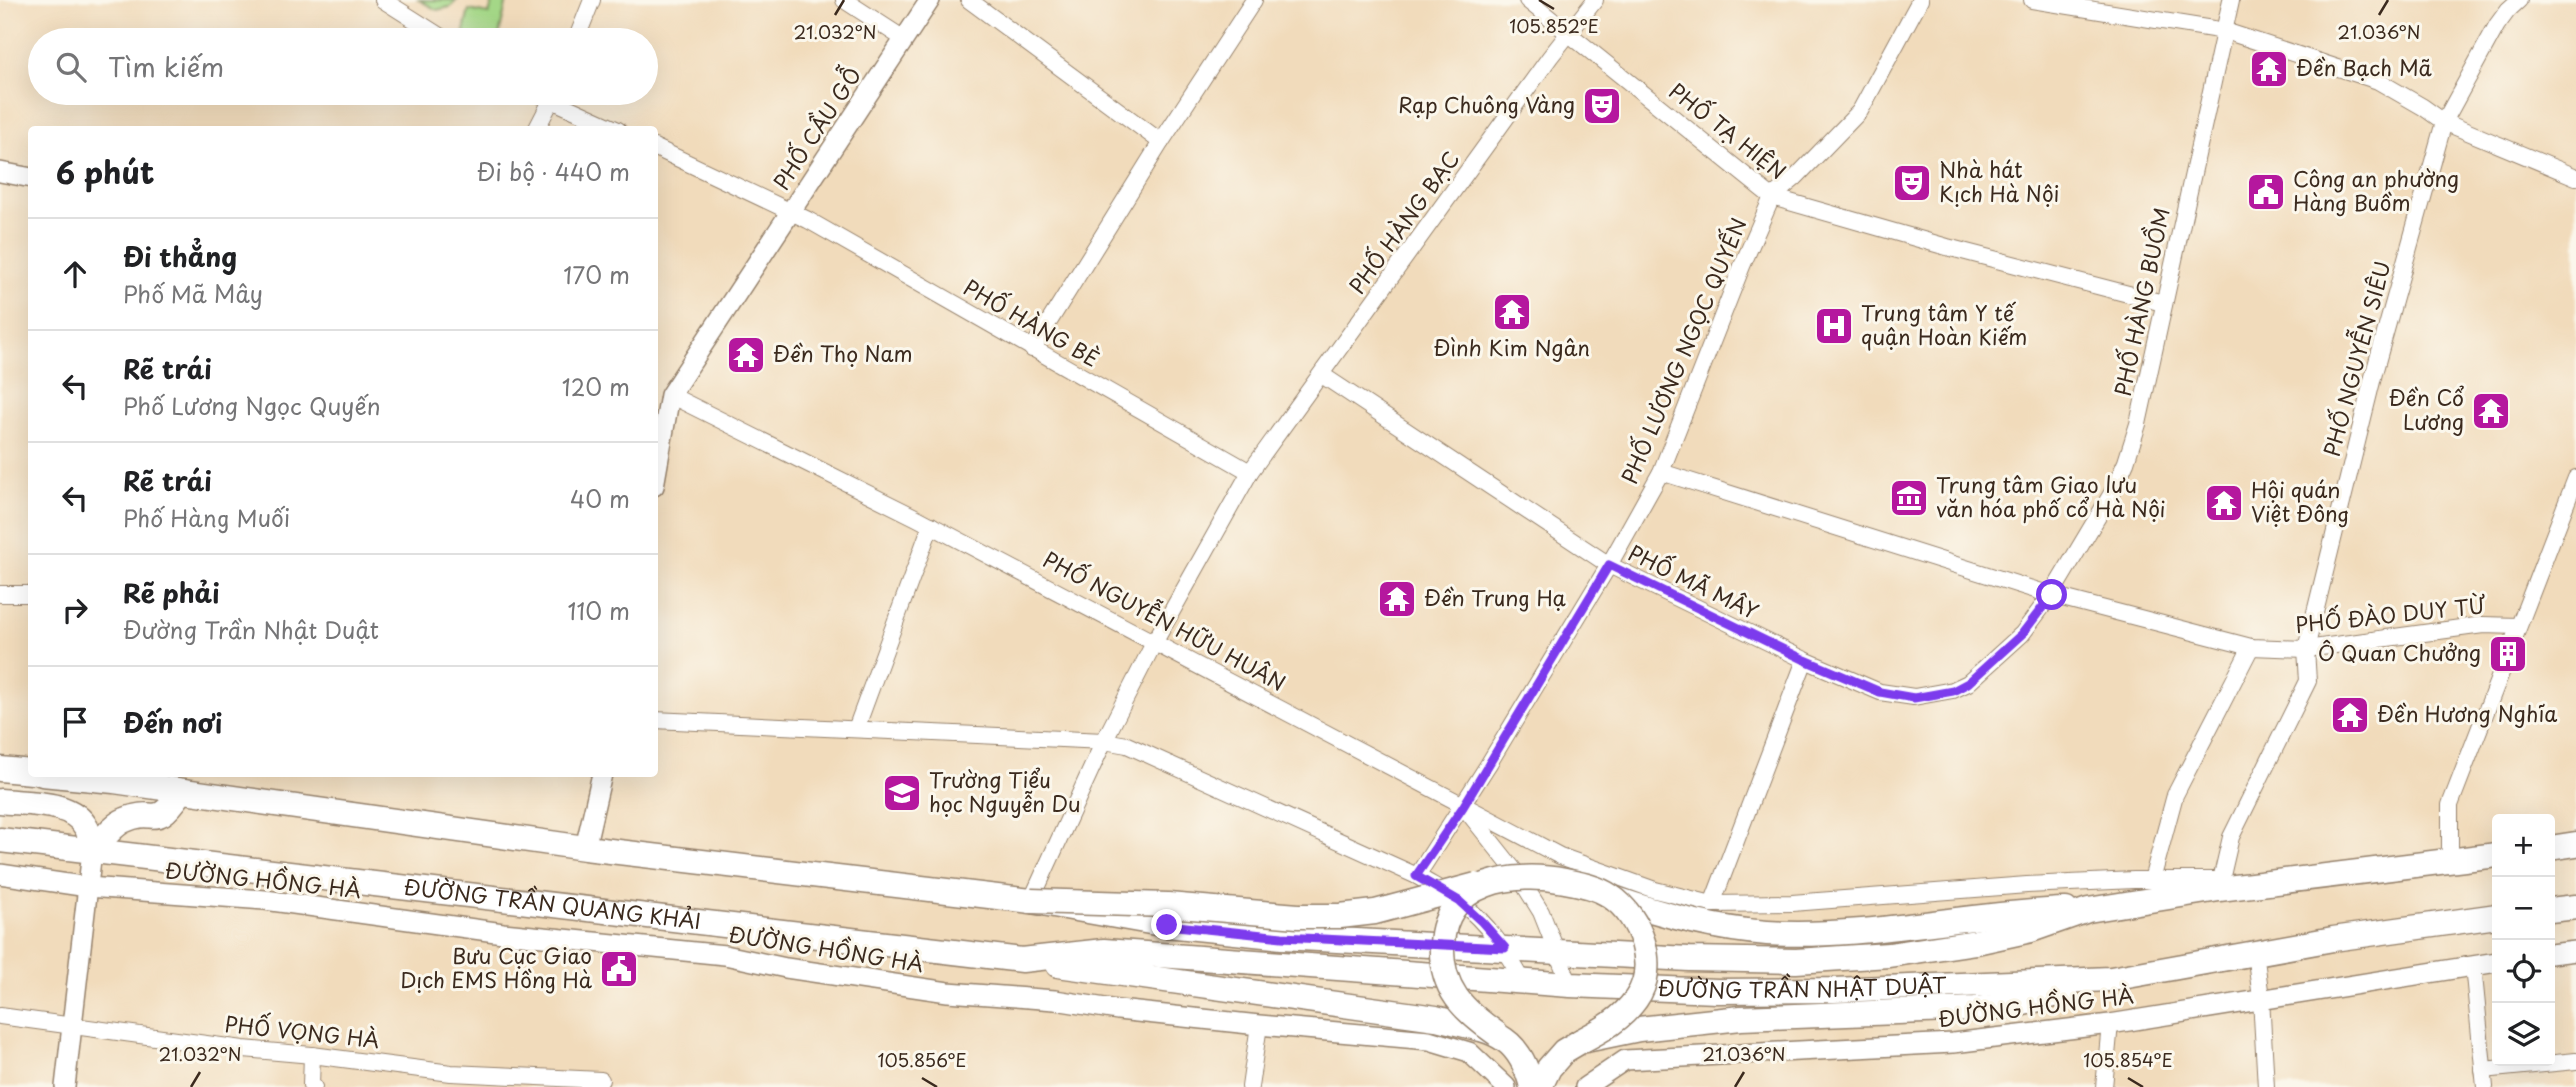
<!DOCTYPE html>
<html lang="vi">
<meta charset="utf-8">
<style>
body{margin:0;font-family:"Playpen Sans",sans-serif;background:#f6f6f6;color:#202124}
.controls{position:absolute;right:21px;bottom:21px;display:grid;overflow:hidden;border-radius:7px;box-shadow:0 7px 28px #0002}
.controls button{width:63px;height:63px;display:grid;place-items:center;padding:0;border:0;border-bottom:2px solid #e0e0e0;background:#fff;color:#202124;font:35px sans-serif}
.stop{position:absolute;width:21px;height:21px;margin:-16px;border:5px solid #7c3aed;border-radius:50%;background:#fff}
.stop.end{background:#7c3aed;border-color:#fff;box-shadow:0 2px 7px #0008}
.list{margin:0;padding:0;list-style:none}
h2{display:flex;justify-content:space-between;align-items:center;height:91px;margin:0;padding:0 28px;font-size:30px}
h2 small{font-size:23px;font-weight:400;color:#757577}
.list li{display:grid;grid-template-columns:46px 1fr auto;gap:21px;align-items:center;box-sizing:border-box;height:112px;padding:0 28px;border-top:2px solid #e0e0e0}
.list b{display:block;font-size:26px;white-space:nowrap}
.list p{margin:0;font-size:23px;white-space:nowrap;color:#757577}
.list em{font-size:23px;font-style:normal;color:#757577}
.icon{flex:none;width:38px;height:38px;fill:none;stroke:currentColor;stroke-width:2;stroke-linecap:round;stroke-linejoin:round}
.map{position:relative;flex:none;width:2576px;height:1087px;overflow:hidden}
.search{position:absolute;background:#fff;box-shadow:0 7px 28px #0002;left:28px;top:28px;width:630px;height:77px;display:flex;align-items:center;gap:18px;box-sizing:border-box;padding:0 24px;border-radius:38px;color:#757577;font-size:26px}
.panel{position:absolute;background:#fff;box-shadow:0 7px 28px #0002;left:28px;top:126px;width:630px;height:651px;border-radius:7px}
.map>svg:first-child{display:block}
.grass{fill:#a4d787;stroke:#708052;stroke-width:2}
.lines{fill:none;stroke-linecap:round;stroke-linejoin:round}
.minor-casing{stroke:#96826c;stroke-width:18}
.tertiary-casing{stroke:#96826c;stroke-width:22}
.primary-casing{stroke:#96826c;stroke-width:27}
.minor{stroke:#fff;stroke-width:16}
.tertiary{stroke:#fff;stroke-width:19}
.primary{stroke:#fff;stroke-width:24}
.primary-bridge-casing{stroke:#96826c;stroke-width:27;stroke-linecap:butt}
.primary-bridge{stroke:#fff;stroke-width:24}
.route{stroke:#7c3aed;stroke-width:9}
.ticks{fill:none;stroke:#3b2a1e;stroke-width:2.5}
.labels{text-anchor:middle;stroke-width:6;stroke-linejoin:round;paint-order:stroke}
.poi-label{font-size:21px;fill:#3b2a1e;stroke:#fbf7ec;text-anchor:start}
.street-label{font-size:21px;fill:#3b2a1e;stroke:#fbf7ec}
.ticks-label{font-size:18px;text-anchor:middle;fill:#3b2a1e;stroke:#fbf7ec;stroke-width:6;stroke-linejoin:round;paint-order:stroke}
</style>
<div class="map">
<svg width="2576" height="1087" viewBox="0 0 2576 1087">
<rect width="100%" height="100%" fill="#fbf7ec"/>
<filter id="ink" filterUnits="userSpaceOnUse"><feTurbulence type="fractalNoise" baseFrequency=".0143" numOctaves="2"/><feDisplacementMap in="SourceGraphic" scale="14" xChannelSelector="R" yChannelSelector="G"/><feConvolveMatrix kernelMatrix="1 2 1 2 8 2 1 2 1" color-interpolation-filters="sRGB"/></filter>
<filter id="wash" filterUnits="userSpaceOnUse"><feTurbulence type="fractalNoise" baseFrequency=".00686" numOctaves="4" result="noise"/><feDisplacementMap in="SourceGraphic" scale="28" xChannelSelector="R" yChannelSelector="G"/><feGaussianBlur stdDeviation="1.57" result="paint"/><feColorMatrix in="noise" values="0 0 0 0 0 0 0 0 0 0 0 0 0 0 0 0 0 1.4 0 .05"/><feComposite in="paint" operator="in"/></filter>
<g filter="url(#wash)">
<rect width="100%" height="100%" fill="#f1dbbb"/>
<!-- grass -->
<g class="grass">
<polygon points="419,0 457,0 450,7 437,10"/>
<polygon points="493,0 507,0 498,40 462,40 469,10 489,14"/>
</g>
</g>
<g filter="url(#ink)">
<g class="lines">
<defs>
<g id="minor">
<polyline points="383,0 446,40"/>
<polyline points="844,0 904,39"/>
<polyline points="969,0 1161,142"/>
<polyline points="1527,0 1772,197 1947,247 2163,303"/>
<polyline points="2032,0 2225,31 2378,81 2423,107 2444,122 2576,177"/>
<polyline points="576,40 592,0"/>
<polyline points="536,93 618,130"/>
<polyline points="536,130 555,93"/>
<polyline points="654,147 808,220 1250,472"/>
<polyline points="1032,349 1161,142 1254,0"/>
<polyline points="1322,375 1609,565 1805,660 1880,692 1914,697 1953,690 1968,683 2022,634 2051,595 2112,493 2126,462 2138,424 2231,0"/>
<polyline points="670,395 917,518 1560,856 1655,890 1712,904 1792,903 2027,885 2134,880 2220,880"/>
<polyline points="1661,472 2051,595 2251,647 2306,649 2483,625 2518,626"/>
<polyline points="0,594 32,594"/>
<polyline points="2510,649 2576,478"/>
<path d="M654 720 1104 741 1127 745 1417 876C1430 884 1446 892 1459 901 1488 923 1507 952 1524 983"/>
<polyline points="856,729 931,525"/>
<polyline points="1467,811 1518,875 1541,912 1570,985"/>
<polyline points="2450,862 2450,805 2504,665"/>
<polyline points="1417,876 1488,765 1609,565 1661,472 1742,266 1772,197 1796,177 1860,111 1920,0"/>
<polyline points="2152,880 2175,795 2251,647"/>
<polyline points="2221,880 2231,837 2308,681 2306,649 2374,373 2444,122 2497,25 2508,10 2519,0"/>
<polyline points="1031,901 1104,741 1154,643 1250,472 1550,57 1595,0"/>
<polyline points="1712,904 1805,660"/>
<polyline points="2255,952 2261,998 2266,1087"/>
<polyline points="2473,965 2485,1087"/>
<polyline points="0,1016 243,1049 312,1055 451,1073 601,1080"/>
<polyline points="312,1055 311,1085 314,1087"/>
<polyline points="2483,1070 2576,1061"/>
<polyline points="1250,1087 1259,1025"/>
<polyline points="2104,1087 2110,1024"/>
</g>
<g id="tertiary">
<polyline points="0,172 32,178"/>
<polyline points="654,486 670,395 930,0"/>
<polyline points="585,848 602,774"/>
<polyline points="0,874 88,887 265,900 503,933 725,955 786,968 948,992 1055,1000 1118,1010 1259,1025 1429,1040 1469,1052 1506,1087"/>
<polyline points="2550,954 2576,951"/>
<polyline points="65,1087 92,851"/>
<polyline points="1585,1087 1625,1060 1953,1043 2110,1024 2497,962"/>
</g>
<g id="primary">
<polyline points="0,769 32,772"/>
<polyline points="42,774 114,781 585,848 1031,901 1167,925 1282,937 1689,959 1796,961 1889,955 1976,942 2031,930 2088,910 2219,889 2497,855"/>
<path d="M0 801C26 804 73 800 87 829 90 835 91 844 92 851"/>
<path id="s1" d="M0 840 1022 960 1104 951 1570 985 1717 991 1834 990 2111 979 2333 939 2497 916"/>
<polyline points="2550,848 2576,844"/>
<path d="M92 851C102 841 112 825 125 820 156 806 154 832 181 792"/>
<path d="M1611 897C1662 915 1713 929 1767 933 1868 939 1966 913 2066 910"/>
<polyline points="2550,910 2576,907"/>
<path d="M1058 965 1436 1018C1486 1031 1518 1029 1532 1087"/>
<polyline points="1540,1087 1549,1068 1564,1051 1581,1041 1639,1029 1741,1018 1975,1009 2020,1004 2066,992"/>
</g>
</defs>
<!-- minor casing -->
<use href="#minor" class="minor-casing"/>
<!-- tertiary casing -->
<use href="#tertiary" class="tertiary-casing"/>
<!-- primary casing -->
<use href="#primary" class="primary-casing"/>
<!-- minor -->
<use href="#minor" class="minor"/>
<!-- tertiary -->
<use href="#tertiary" class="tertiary"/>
<!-- primary -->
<use href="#primary" class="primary"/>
<defs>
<g id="primary-bridge">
<polyline points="1031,901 1168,905 1298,916 1340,916 1375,912 1476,885"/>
<path d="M1497 1034C1464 1011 1440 989 1442 944 1445 880 1515 871 1565 881 1580 884 1597 887 1610 896 1641 916 1659 967 1636 999 1622 1019 1602 1030 1581 1041"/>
</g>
</defs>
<!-- primary-bridge casing -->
<use href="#primary-bridge" class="primary-bridge-casing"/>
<!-- primary-bridge -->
<use href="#primary-bridge" class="primary-bridge"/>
</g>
</g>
<g class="lines" filter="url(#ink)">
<!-- route -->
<polyline class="route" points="1167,925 1282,937 1505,948 1482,922 1459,901 1416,876 1463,807 1609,565 1805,660 1880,692 1914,698 1953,691 1968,683 2022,634 2052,595"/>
</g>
<!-- ticks -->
<path class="ticks" d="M1539 0 1554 9M835 15 844 0M2379 15 2388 0M922 1078 937 1087M2128 1078 2143 1087M191 1087 200 1072M1735 1087 1744 1072"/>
<!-- icons -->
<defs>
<symbol id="temple-square" viewBox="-11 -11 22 22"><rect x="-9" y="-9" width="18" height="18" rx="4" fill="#b5179e" stroke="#fbf7ec"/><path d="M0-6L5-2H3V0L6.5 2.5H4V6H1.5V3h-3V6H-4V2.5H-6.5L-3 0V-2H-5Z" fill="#fff"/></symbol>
<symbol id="theatre-square" viewBox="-11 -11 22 22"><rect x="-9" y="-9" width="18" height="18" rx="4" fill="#b5179e" stroke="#fbf7ec"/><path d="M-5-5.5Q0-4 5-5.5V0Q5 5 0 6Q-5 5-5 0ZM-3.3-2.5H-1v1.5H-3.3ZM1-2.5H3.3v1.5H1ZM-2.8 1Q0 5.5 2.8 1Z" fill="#fff"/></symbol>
<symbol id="civic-square" viewBox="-11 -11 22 22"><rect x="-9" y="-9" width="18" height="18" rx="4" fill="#b5179e" stroke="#fbf7ec"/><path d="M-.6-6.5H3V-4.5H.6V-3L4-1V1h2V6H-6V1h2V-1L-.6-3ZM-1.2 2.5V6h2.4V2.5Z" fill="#fff"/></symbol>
<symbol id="hospital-square" viewBox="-11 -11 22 22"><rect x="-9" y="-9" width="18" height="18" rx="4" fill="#b5179e" stroke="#fbf7ec"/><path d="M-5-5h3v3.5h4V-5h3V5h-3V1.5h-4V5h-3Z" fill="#fff"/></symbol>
<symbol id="museum-square" viewBox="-11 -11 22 22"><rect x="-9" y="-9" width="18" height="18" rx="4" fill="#b5179e" stroke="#fbf7ec"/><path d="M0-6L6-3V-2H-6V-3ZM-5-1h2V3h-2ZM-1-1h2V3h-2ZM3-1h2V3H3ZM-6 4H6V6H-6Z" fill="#fff"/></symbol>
<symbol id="building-square" viewBox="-11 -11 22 22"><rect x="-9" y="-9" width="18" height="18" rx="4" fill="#b5179e" stroke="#fbf7ec"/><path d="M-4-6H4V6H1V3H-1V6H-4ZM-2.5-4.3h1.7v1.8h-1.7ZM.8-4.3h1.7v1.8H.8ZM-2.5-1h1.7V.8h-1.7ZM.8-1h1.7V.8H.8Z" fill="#fff"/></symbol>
<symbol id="school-square" viewBox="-11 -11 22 22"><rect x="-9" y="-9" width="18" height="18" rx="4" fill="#b5179e" stroke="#fbf7ec"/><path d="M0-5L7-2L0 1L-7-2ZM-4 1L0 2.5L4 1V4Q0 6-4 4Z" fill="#fff"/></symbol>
</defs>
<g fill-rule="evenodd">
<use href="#temple-square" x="2247" y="47" width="44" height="44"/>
<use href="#theatre-square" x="1580" y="84" width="44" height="44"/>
<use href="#theatre-square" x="1890" y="161" width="44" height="44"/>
<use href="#civic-square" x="2244" y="170" width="44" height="44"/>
<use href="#temple-square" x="1490" y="290" width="44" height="44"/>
<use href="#hospital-square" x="1812" y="304" width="44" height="44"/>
<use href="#temple-square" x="724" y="333" width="44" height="44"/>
<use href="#temple-square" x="2469" y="389" width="44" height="44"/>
<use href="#museum-square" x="1887" y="476" width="44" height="44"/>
<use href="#temple-square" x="2202" y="481" width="44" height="44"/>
<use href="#temple-square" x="1375" y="577" width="44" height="44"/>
<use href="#building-square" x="2486" y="632" width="44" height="44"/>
<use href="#temple-square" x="2328" y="693" width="44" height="44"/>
<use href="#school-square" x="880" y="771" width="44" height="44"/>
<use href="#civic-square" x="597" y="947" width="44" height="44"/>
</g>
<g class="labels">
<!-- poi labels -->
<g class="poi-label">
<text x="2296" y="76">Đền Bạch Mã</text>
<text x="1575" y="113" text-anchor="end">Rạp Chuông Vàng</text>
<text x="1939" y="178">Nhà hát<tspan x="1939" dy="24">Kịch Hà Nội</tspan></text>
<text x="2293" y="187">Công an phường<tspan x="2293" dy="24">Hàng Buồm</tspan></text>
<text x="1861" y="321">Trung tâm Y tế<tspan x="1861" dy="24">quận Hoàn Kiếm</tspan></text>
<text x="1512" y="356" text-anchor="middle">Đình Kim Ngân</text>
<text x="773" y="362">Đền Thọ Nam</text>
<text x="2464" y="406" text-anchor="end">Đền Cổ<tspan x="2464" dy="24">Lương</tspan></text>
<text x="1936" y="493">Trung tâm Giao lưu<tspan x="1936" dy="24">văn hóa phố cổ Hà Nội</tspan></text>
<text x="2251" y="498">Hội quán<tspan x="2251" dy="24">Việt Đông</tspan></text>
<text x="1424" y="606">Đền Trung Hạ</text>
<text x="2481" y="661" text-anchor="end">Ô Quan Chưởng</text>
<text x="2377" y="722">Đền Hương Nghĩa</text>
<text x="929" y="788">Trường Tiểu<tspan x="929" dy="24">học Nguyễn Du</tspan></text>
<text x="592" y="964" text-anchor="end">Bưu Cục Giao<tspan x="592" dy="24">Dịch EMS Hồng Hà</tspan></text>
</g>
<!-- street labels -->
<g class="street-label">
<text transform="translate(818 129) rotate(-57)" y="7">PHỐ CẦU GỖ</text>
<text transform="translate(1727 132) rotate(38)" y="7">PHỐ TẠ HIỆN</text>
<text transform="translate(1405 223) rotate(-54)" y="7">PHỐ HÀNG BẠC</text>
<text transform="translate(2143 302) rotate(-78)" y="7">PHỐ HÀNG BUỒM</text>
<text transform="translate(1031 324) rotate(30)" y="7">PHỐ HÀNG BÈ</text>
<text transform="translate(1685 351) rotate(-67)" y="7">PHỐ LƯƠNG NGỌC QUYẾN</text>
<text transform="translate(2358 359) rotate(-75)" y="7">PHỐ NGUYỄN SIÊU</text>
<text transform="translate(1693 583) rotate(26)" y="7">PHỐ MÃ MÂY</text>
<text transform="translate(2390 616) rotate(-6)" y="7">PHỐ ĐÀO DUY TỪ</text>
<text transform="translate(1164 622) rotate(28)" y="7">PHỐ NGUYỄN HỮU HUÂN</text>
<text transform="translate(263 881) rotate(6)" y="7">ĐƯỜNG HỒNG HÀ</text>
<text dy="7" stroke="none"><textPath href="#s1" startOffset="556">ĐƯỜNG TRẦN QUANG KHẢI</textPath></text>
<text transform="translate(826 950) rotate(9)" y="7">ĐƯỜNG HỒNG HÀ</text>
<text dy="7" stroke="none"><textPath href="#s1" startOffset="1811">ĐƯỜNG TRẦN NHẬT DUẬT</textPath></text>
<text transform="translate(2036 1008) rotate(-7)" y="7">ĐƯỜNG HỒNG HÀ</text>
<text transform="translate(302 1033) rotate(6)" y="7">PHỐ VỌNG HÀ</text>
</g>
</g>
<g class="ticks-label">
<text x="1554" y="33">105.852°E</text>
<text x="835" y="39">21.032°N</text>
<text x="2379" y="39">21.036°N</text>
<text x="200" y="1061">21.032°N</text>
<text x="1744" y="1061">21.036°N</text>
<text x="922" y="1067">105.856°E</text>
<text x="2128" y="1067">105.854°E</text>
</g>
</svg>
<div class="controls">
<button>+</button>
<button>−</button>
<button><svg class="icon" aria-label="locate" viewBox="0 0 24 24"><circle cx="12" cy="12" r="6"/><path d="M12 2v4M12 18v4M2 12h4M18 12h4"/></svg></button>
<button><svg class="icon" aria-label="layers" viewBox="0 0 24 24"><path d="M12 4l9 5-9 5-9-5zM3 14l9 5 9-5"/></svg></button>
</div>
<div class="stop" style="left:2052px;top:595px"></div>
<div class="stop end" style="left:1167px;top:925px"></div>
<div class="search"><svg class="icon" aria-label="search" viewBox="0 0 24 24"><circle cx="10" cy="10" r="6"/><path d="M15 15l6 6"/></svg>Tìm kiếm</div>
<section class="panel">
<h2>6 phút<small>Đi bộ · 440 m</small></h2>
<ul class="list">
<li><svg class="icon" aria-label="ahead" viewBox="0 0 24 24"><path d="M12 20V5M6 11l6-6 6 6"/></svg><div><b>Đi thẳng</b><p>Phố Mã Mây</p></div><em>170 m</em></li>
<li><svg class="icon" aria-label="left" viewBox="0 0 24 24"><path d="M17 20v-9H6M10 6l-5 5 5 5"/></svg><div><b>Rẽ trái</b><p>Phố Lương Ngọc Quyến</p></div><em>120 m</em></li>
<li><svg class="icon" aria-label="left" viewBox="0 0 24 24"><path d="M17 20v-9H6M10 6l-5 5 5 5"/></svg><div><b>Rẽ trái</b><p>Phố Hàng Muối</p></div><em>40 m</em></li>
<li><svg class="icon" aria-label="right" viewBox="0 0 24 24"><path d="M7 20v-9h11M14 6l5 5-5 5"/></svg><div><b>Rẽ phải</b><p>Đường Trần Nhật Duật</p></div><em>110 m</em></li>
<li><svg class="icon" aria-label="arrive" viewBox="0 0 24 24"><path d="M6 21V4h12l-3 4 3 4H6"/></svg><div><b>Đến nơi</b></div></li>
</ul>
</section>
</div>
